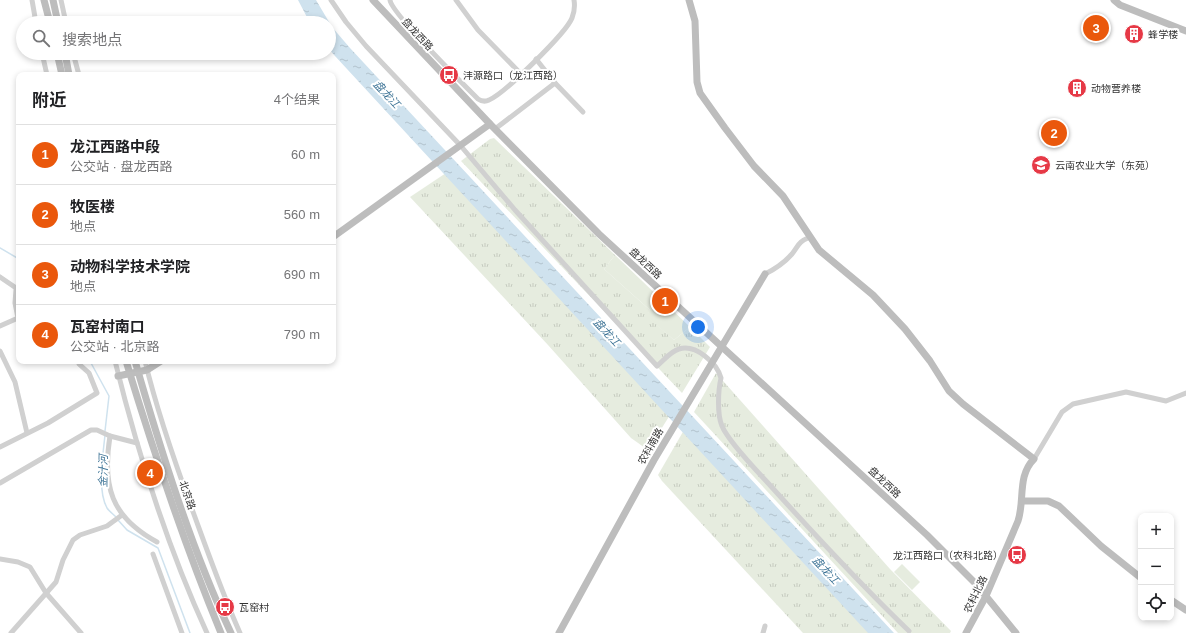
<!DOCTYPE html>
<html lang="zh">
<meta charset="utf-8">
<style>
body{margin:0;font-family:Helvetica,"Noto Sans SC",sans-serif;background:#f2f2f2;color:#202124}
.controls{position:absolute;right:12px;bottom:12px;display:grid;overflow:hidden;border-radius:8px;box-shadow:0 2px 6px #0003}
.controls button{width:36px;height:36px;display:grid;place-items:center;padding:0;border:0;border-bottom:1px solid #e0e0e0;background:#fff;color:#202124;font:20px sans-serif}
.you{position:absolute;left:698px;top:327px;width:14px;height:14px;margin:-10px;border:3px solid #fff;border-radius:50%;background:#1a73e8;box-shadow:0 0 0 6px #1a73e833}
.badge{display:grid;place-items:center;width:26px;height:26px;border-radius:50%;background:#ea580c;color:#fff;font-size:13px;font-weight:700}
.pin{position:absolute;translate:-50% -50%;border:2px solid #fff;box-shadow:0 1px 4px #0006}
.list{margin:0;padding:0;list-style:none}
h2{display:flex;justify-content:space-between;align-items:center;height:52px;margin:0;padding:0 16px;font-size:17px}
h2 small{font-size:13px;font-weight:400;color:#757577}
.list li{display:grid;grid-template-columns:26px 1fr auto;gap:12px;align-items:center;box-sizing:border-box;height:60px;padding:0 16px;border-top:1px solid #e0e0e0}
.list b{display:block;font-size:15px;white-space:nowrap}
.list p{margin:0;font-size:13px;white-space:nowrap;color:#757577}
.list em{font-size:13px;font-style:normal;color:#757577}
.icon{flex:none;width:22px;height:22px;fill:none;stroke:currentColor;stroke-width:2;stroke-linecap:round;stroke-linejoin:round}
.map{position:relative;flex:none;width:1186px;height:633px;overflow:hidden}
.search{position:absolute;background:#fff;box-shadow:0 2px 6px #0003;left:16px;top:16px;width:320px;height:44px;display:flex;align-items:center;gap:10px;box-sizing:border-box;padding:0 14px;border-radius:22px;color:#757577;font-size:15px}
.panel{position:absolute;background:#fff;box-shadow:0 2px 6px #0003;left:16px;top:72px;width:320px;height:292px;border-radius:8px}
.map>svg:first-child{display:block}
.grass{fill:#e6ecdf}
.park{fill:url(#park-tufts)}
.water{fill:url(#water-ripples)}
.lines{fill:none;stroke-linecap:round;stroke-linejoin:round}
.stream{stroke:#cfe2ee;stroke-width:1.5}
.street{stroke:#d0d0d0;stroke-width:5}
.secondary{stroke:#bdbdbd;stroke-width:7}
.labels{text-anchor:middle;stroke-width:4;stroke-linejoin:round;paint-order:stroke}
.street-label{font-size:10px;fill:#333;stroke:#fff}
.poi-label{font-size:10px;fill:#333;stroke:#fff;text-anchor:start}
.water-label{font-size:11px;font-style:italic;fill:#3f7597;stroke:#fff}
</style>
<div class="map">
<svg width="1186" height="633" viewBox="0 0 1186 633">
<defs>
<pattern id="park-tufts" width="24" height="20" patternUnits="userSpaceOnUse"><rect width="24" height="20" fill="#e6ecdf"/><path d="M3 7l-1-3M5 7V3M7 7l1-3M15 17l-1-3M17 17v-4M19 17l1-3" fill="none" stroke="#c6cbc0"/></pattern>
<pattern id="water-ripples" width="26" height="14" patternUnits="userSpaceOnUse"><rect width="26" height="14" fill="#cfe2ee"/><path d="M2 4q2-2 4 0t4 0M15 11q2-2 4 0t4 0" fill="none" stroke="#b2c2cd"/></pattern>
</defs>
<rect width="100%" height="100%" fill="#fff"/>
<!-- grass -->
<g class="grass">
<polygon points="615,255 690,327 674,340 646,316 650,310 604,269"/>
<polygon points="902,564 920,582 912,590 894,572"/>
</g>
<!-- park -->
<g class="park">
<polygon points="494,138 615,255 604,269 650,310 647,316 674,340 690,327 710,347 682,393 461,161 490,139"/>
<polygon points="446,173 670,415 648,450 631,438 548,345 410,197"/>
<polygon points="716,373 890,569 951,631 950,633 898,633 694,412"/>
<polygon points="684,430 871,633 803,633 662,481 658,475"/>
</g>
<!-- water -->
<polygon class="water" points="298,0 316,0 332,27 350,48 894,633 868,633 335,56 329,49 329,23 310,23"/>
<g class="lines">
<!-- stream -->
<g class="stream">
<polyline points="0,248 19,259"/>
<polyline points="82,361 91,363 109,396 105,431"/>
<path d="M105 435C103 455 97 490 107 508 109 511 113 514 116 517"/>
<polyline points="118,520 127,530 158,548 190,633"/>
</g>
<!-- street -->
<g class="street">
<polyline points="32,0 36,23"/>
<polyline points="61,0 66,23"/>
<path d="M331 0 346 22 366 46 460 145 515 210 657 366C663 361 671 351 679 349 696 344 717 363 721 378 718 391 717 414 722 426 728 441 756 470 768 483 814 534 860 584 909 631"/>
<path d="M390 0C391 12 464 85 478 99 481 101 485 102 489 100 504 94 566 33 572 18 574 13 575 6 574 0"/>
<polyline points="456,0 478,30 521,74"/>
<polyline points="42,53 47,75"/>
<polyline points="73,53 79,75"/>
<polyline points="536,59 555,83 583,112"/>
<polyline points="495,129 555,83"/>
<path d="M765 274C775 269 784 263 792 254 799 245 798 242 810 237"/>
<polyline points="0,277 19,290"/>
<polyline points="0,326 18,318 15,303 16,290"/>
<polyline points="0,351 15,382 27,433"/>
<path d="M115 361C138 454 167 546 207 633"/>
<path d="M145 361C157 411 174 460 192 509 207 550 222 593 240 633"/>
<path d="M137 443 110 436C102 486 111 517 157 542"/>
<polyline points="0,447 48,423 97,393 89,373 79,364 79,361"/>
<polyline points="1034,459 1062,412 1073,404 1126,392 1166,401 1186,393"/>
<polyline points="0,483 91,430 97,430 110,436"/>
<polyline points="153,554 182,633"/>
<polyline points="0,559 18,562 30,567 46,593 81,633"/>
<polyline points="11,633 56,582 63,560 73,540 80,535 107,526 122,515"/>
<polyline points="763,633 765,626"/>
</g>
<!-- secondary -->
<g class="secondary">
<polyline points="44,0 50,23"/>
<polyline points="53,0 58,23"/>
<polyline points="373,0 490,124 599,234 927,535 976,584 1016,633"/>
<path d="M689 0 695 21 697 82 700 93 725 128 754 166 783 196 819 250 873 295 905 329 930 361 949 391 963 404 1034 459C1017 476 1025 500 1018 521L986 596 966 633"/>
<polyline points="1114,0 1120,5 1186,31"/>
<polyline points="57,53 62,75"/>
<polyline points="65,53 69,75"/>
<polyline points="333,237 490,124"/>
<path d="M126 361C154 453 184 544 221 633"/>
<path d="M135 361C161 451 191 548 231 633"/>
<polyline points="118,376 147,370 161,361"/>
<polyline points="1022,501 1048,501 1059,506 1101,546 1141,578"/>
<polyline points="1171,600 1186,610"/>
<polyline points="559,633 654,460 765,274"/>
</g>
</g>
<!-- icons -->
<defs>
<symbol id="building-disc" viewBox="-11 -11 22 22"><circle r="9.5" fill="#e63946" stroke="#fff"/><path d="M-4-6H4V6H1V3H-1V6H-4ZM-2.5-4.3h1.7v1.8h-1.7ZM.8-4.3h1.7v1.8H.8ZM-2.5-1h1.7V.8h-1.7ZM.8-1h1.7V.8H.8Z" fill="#fff"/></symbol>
<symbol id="bus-disc" viewBox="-11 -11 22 22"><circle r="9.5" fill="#e63946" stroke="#fff"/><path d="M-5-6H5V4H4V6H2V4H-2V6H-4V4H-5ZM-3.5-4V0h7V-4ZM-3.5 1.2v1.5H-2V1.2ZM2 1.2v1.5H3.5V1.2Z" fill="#fff"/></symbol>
<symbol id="university-disc" viewBox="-11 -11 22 22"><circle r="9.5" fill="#e63946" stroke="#fff"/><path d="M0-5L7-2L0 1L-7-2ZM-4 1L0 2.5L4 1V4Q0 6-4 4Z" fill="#fff"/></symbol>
</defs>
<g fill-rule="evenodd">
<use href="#building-disc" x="1123" y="23" width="22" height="22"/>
<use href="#bus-disc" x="438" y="64" width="22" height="22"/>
<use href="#building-disc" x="1066" y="77" width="22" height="22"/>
<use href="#university-disc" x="1030" y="154" width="22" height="22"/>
<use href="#bus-disc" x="1006" y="544" width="22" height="22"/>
<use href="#bus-disc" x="214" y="596" width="22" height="22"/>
</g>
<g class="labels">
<!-- street labels -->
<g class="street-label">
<text transform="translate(418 34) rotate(47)" y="4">盘龙西路</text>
<text transform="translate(646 263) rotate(43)" y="4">盘龙西路</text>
<text transform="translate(650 446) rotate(-60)" y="4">农科南路</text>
<text transform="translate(885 482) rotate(43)" y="4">盘龙西路</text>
<text transform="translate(188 495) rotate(71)" y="4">北京路</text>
<text transform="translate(975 594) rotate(-64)" y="4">农科北路</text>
</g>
<!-- poi labels -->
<g class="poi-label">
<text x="1148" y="38">蜂学楼</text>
<text x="463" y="79">沣源路口（龙江西路）</text>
<text x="1091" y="92">动物营养楼</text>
<text x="1055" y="169">云南农业大学（东苑）</text>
<text x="1003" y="559" text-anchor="end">龙江西路口（农科北路）</text>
<text x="239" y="611">瓦窑村</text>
</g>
<!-- water labels -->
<g class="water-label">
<text transform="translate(387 94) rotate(47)" y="4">盘龙江</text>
<text transform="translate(607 332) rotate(47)" y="4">盘龙江</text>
<text transform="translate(103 471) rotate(-89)" y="4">金汁河</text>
<text transform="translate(826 570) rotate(47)" y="4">盘龙江</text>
</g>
</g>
</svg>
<div class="controls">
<button>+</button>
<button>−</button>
<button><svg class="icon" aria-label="locate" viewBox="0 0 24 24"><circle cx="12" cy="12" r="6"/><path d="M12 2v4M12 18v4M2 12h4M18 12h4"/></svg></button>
</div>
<div class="you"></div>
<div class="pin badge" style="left:665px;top:301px">1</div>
<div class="pin badge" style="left:1054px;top:133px">2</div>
<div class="pin badge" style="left:1096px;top:28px">3</div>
<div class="pin badge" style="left:150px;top:473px">4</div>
<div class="search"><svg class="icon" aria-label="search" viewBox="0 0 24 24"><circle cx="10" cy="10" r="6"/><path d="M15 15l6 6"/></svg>搜索地点</div>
<section class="panel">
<h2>附近<small>4个结果</small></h2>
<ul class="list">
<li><span class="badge">1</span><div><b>龙江西路中段</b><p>公交站 · 盘龙西路</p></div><em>60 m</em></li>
<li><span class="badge">2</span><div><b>牧医楼</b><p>地点</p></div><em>560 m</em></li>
<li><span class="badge">3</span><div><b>动物科学技术学院</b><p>地点</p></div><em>690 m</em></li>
<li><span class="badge">4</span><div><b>瓦窑村南口</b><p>公交站 · 北京路</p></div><em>790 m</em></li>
</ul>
</section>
</div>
